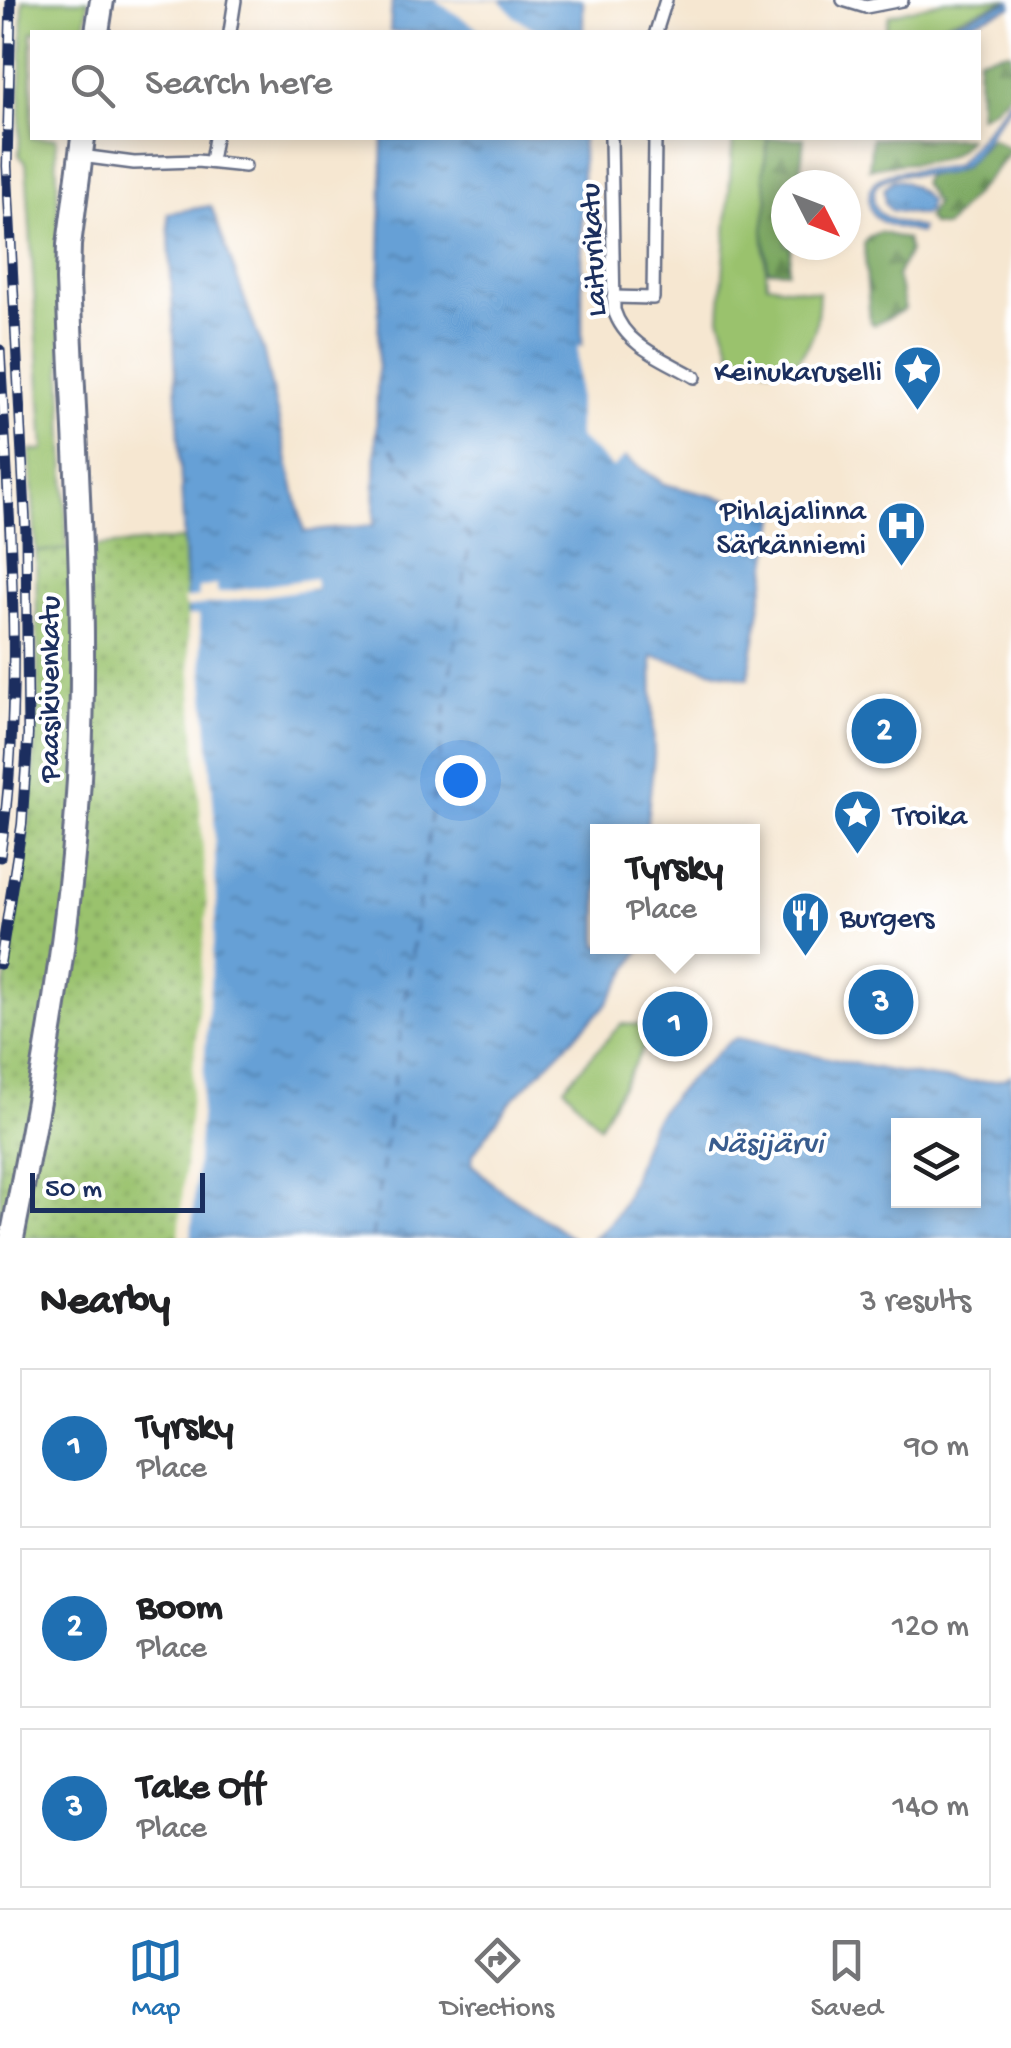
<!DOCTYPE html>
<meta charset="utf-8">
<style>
body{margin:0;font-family:"Gochi Hand",sans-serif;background:#f6f6f6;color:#202124}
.controls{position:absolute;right:30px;bottom:30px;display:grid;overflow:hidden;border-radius:0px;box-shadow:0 5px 15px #0003}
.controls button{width:90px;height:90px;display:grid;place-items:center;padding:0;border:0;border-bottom:2px solid #e0e0e0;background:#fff;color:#202124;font:50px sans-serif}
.compass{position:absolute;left:771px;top:170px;width:90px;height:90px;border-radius:50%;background:#fff;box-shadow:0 5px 15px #0003;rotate:132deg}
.scale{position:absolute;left:30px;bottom:25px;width:175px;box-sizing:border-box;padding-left:10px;border:5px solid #1b2f5e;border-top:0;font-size:28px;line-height:35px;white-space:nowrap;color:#1b2f5e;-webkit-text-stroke:8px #fff;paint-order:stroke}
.you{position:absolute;left:460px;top:780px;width:35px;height:35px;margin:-25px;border:8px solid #fff;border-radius:50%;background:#1a73e8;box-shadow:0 0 0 15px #1a73e833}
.badge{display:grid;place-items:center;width:65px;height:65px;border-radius:50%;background:#1f6fb2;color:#fff;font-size:32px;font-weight:700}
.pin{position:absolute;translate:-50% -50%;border:5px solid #fff;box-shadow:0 2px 10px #0006}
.popup{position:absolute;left:590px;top:824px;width:170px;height:130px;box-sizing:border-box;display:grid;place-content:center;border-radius:0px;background:#fff;filter:drop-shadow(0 2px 8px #0005);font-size:32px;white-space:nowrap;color:#757577}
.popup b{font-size:38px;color:#202124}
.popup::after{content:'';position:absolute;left:50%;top:100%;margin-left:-20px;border:20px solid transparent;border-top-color:#fff}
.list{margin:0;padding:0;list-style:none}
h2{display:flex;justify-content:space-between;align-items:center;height:130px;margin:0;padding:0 40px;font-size:42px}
h2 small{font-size:32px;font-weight:400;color:#757577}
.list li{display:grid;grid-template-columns:65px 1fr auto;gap:30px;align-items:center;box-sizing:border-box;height:160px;margin:0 20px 20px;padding:0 20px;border:2px solid #e0e0e0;border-radius:0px}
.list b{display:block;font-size:38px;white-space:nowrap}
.list p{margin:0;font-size:32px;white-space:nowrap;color:#757577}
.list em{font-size:32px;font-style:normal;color:#757577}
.icon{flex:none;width:55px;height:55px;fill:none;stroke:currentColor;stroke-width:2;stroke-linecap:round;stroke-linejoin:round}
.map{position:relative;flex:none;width:1011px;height:1238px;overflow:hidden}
.search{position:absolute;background:#fff;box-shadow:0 5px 15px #0003;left:30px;right:30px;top:30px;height:110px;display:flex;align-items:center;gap:25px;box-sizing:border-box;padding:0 35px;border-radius:0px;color:#757577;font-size:38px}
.sheet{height:670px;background:#fff}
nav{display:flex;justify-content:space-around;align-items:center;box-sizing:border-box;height:140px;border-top:2px solid #e0e0e0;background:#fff;font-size:28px;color:#757577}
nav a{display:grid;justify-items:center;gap:5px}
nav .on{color:#1f6fb2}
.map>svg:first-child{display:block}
.green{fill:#9ac26d;stroke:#5a7866;stroke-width:2.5}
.forest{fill:url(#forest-firs);stroke:#4b6c5f;stroke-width:2.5}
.park{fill:url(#park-dots);stroke:#5a7866;stroke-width:2.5}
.water{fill:url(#water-ripples);stroke:#40689a;stroke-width:2.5;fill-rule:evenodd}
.pier{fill:#f6e7d1}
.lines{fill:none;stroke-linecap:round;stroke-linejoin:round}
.ferry{stroke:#395c8e;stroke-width:2.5;stroke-dasharray:12 10;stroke-linecap:butt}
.service-casing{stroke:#686f86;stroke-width:16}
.minor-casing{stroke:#686f86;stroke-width:28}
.service{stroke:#fff;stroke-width:11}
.minor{stroke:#fff;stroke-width:22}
.rail-casing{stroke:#1b2f5e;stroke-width:11}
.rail{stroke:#fff;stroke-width:8;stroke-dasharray:22;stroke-linecap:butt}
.labels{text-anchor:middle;stroke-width:8;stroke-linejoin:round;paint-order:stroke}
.street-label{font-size:30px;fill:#1b2f5e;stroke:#fff}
.poi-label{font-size:30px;fill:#1b2f5e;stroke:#fff;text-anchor:end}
.water-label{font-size:32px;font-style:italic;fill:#395c8e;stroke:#fff}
</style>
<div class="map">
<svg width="1011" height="1238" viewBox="0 0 1011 1238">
<defs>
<pattern id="forest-firs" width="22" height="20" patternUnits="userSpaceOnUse" patternTransform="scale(2.5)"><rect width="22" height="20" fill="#7ba860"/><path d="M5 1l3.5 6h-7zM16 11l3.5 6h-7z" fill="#648952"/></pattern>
<pattern id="park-dots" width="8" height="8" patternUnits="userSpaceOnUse" patternTransform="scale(2.5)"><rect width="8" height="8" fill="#9ac26d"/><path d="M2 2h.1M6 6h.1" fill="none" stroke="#7d9e5d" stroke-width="1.8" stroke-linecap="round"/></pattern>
<pattern id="water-ripples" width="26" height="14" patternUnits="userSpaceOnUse" patternTransform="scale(2.5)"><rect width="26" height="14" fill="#66a0d6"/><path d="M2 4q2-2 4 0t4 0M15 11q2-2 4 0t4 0" fill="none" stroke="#5383b1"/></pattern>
</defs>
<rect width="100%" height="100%" fill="#fff"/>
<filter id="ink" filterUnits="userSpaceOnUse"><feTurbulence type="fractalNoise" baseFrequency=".01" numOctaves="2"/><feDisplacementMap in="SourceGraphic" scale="20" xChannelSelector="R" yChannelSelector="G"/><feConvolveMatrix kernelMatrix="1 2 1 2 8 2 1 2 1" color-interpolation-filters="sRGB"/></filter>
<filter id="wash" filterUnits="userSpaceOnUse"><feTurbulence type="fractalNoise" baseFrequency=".0048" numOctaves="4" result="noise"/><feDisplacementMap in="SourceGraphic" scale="40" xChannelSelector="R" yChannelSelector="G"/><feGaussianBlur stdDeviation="2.25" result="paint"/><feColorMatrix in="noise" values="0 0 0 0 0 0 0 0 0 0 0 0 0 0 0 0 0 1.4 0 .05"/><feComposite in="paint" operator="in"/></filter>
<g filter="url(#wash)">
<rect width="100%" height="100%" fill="#f6e7d1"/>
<!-- green -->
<g class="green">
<path d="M23 0H89L84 32H32V138H56L67 549 66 716 0 1010C20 909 33 807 38 705 42 621 35 535 30 451L44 450 26 163 19 155Z"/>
<polygon points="946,0 1008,0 920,32 885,32 889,15"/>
<path d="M733 138H768L763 175 768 198 763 229 767 284 819 292C817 326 817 337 795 363L771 368 744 363 732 353 720 317Z"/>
<polygon points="621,1024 656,1026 599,1126 564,1087"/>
</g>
<!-- forest -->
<g class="forest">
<polygon points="1008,51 1011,53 1011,92 994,108 979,116 978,58"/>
<polygon points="768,138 804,138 799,185 786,185 786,245 791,245 788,271 768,270 763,229 768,198 763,175"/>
<path d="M872 138H968C949 172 903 158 869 169Z"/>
<polygon points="991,138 1010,149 1008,155 945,227 932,225 927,218 935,203 922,183 925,176 961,169"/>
<polygon points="879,232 906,239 909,251 897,276 905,309 874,325 870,321 864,244 868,237"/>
</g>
<!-- park -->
<polygon class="park" points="183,539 204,843 212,907 182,1238 0,1238 0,1010 12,952 30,817 38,701 36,552"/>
<!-- water -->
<g class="water">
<polygon points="392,0 583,0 583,32 390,32"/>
<polygon points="1011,1 1011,7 945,32 930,32"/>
<path d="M1011 99V105C993 121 980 156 961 168 935 183 900 164 876 185 864 218 896 222 921 228L920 233C901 228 870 226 869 201 867 158 933 176 957 164Z"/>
<polygon points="383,138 582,138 582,435 614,465 623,456 664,484 728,500 778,505 748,679 652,656 654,756 646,831 598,832 598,946 642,947 607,1004 510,1102 473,1154 472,1164 494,1185 572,1238 182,1238 212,907 187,605 168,213 211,206 263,350 304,532 374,525"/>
<path d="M893 180C907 180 920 191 929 201L927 212 922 215 891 210 885 204 884 189Z"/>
<path d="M736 1038C785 1046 978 1100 1011 1075V1238H591C627 1221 634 1166 648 1132 662 1099 700 1071 725 1045ZM898 1126H974V1200H898Z"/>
</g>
<!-- pier -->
<g class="pier">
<polygon points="434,0 500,0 515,17 539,32 484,32"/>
<polygon points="578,346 585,347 585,434 615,460 624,451 628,453 613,468 578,437"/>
<polygon points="315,578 316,588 185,608 183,599 199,597 198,588 216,585 218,593"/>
<polygon points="199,615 214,814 216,906 191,1238 179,1238 207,907 187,616"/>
</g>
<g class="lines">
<!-- ferry -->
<polyline class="ferry" points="372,1238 470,538 376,431"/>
</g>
</g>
<g filter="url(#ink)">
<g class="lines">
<defs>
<g id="service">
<polyline points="843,0 866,7 902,0"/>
<polyline points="230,32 235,0"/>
<polyline points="656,32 666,0"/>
<path d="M611 138 614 310C625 346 664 359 695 377"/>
<polyline points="81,156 134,163 197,161 245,166"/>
<polyline points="211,161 215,138"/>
<polyline points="613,297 653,298 655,138"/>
</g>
<g id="minor">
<polyline points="97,32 102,0"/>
<path d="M12 1238C40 1097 66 954 77 810 90 635 75 455 68 280L69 245 83 138"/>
</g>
</defs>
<!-- service casing -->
<use href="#service" class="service-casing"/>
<!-- minor casing -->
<use href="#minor" class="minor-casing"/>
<!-- service -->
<use href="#service" class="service"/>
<!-- minor -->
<use href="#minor" class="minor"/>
<defs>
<g id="rail">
<path d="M0 350C9 518 25 689 0 857"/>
<polyline points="0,964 22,824 28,735 26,533 7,166 11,0"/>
</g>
</defs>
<!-- rail casing -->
<use href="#rail" class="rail-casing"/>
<!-- rail -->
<use href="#rail" class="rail"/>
</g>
</g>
<!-- icons -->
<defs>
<symbol id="sight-pin" viewBox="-11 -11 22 30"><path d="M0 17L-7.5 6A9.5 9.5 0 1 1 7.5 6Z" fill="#1f6fb2" stroke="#fff"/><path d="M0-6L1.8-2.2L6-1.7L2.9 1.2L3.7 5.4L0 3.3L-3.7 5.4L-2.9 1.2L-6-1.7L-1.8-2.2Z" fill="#fff"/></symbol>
<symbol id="hospital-pin" viewBox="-11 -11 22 30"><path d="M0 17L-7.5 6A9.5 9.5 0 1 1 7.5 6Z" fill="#1f6fb2" stroke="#fff"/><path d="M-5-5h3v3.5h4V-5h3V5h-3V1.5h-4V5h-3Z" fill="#fff"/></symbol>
<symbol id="restaurant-pin" viewBox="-11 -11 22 30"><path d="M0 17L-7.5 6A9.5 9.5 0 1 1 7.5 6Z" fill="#1f6fb2" stroke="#fff"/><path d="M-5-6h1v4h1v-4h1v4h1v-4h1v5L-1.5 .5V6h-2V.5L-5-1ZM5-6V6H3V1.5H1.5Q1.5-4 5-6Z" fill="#fff"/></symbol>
</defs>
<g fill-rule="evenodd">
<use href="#sight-pin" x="890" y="342" width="55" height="75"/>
<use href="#hospital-pin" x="874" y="498" width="55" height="75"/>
<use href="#sight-pin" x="830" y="786" width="55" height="75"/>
<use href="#restaurant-pin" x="778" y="888" width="55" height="75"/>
</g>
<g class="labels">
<!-- street labels -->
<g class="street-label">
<text transform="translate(591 250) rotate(-93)" y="10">Laiturikatu</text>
<text transform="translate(48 689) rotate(-90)" y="10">Paasikivenkatu</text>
</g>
<!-- poi labels -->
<g class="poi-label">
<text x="882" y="380">Keinukaruselli</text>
<text x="866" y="519">Pihlajalinna<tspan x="866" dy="34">Särkänniemi</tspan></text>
<text x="893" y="824" text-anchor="start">Troika</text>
<text x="840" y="926" text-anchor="start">Burgers</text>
</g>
<!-- water labels -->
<g class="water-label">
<text x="765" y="1152">Näsijärvi</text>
</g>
</g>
</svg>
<div class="controls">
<button><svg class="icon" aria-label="layers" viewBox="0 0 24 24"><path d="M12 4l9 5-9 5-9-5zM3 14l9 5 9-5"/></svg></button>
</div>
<svg class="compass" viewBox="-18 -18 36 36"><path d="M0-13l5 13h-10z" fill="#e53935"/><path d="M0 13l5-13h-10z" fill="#757577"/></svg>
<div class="scale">50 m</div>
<div class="you"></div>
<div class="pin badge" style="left:675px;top:1024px">1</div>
<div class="popup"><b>Tyrsky</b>Place</div>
<div class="pin badge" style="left:884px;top:731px">2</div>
<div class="pin badge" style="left:881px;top:1002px">3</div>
<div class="search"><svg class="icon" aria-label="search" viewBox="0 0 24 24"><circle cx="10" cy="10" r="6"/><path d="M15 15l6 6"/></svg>Search here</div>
</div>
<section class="sheet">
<h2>Nearby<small>3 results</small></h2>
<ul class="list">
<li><span class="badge">1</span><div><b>Tyrsky</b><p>Place</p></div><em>90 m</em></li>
<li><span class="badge">2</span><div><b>Boom</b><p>Place</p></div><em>120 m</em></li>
<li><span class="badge">3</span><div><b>Take Off</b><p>Place</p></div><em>140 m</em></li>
</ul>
</section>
<nav>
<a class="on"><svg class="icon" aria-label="map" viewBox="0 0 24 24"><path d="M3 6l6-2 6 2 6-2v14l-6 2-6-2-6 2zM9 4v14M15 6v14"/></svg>Map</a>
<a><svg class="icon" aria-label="directions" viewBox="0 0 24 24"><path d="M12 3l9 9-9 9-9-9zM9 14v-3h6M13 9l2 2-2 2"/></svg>Directions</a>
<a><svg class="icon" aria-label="saved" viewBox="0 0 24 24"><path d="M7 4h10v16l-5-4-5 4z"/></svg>Saved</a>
</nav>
